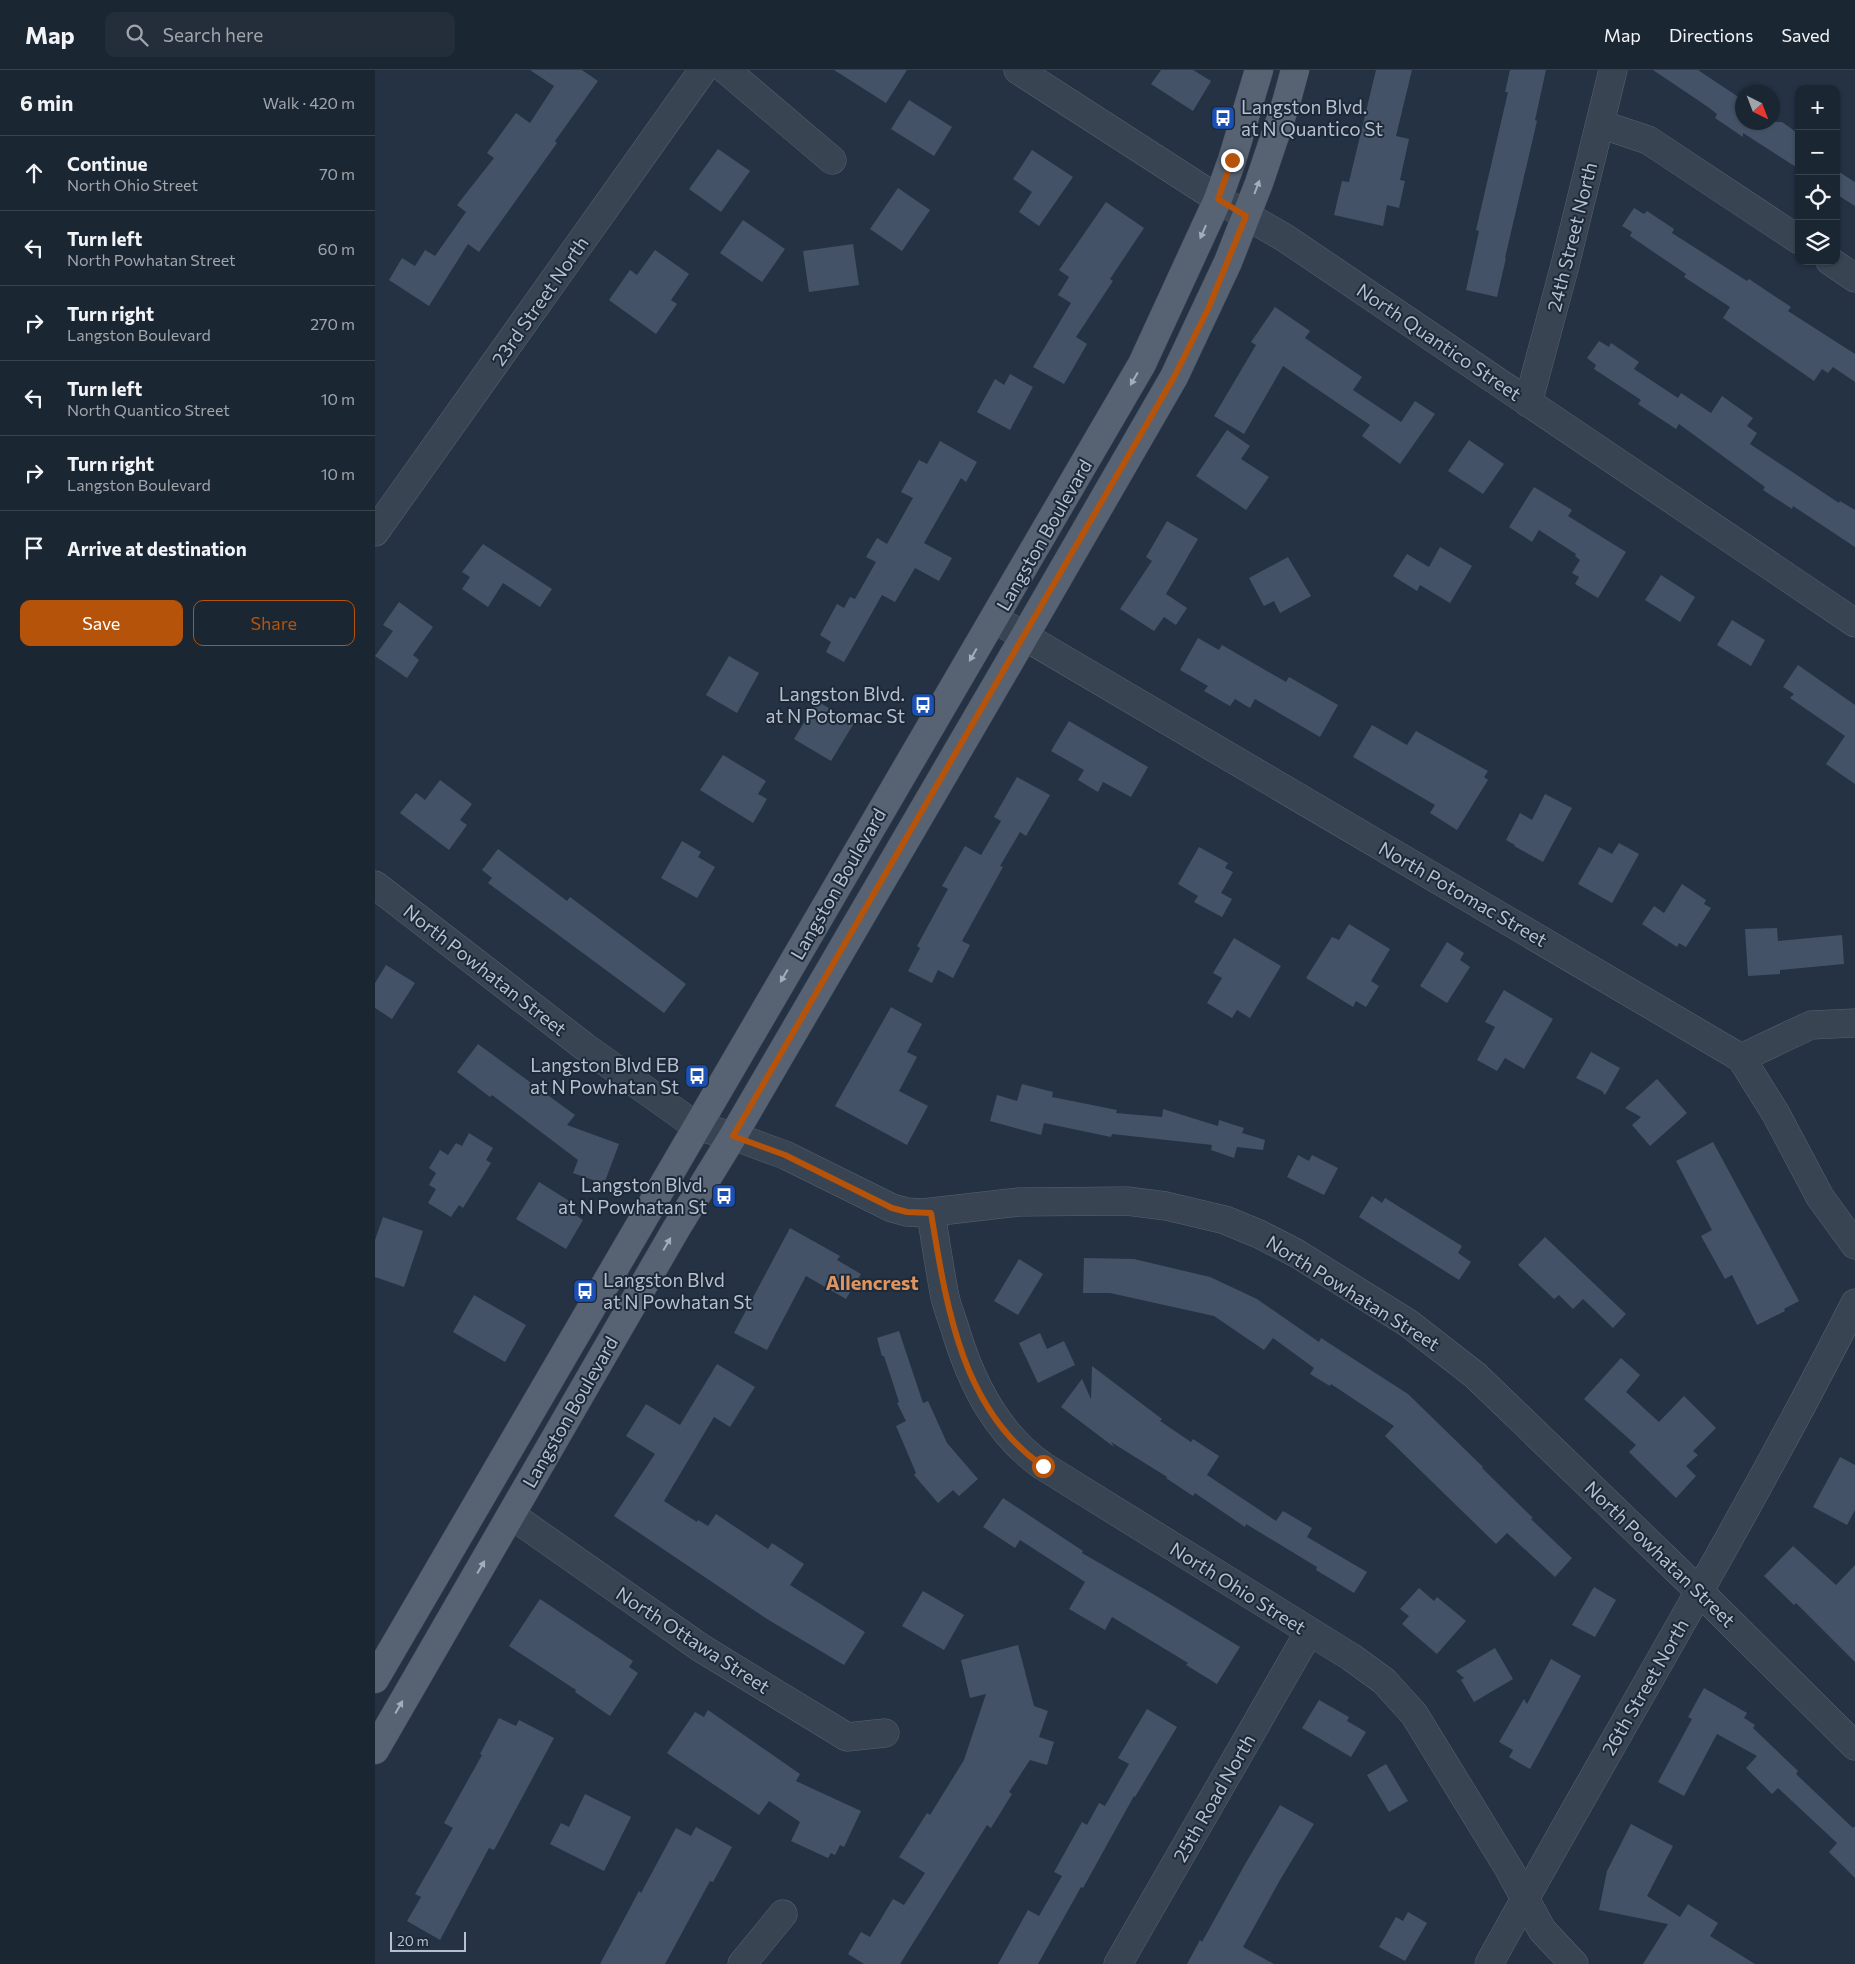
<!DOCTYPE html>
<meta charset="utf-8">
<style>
body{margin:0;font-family:Commissioner,sans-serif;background:#242e3b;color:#f1f3f6}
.controls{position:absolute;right:15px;top:15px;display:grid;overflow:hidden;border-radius:10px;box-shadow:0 1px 4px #0004}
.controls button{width:45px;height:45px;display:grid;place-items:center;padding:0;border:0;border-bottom:1px solid #39434e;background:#1b2633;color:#f1f3f6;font:25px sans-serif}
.compass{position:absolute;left:1360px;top:15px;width:45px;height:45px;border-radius:50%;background:#1b2633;box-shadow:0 1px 4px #0004;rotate:138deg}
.scale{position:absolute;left:15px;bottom:12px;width:76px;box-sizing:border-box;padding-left:5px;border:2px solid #b6bfcd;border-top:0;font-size:14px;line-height:18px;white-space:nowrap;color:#b6bfcd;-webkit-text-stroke:4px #1d2938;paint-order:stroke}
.stop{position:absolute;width:15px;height:15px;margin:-11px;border:4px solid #b45309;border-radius:50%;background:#fff}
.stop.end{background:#b45309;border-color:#fff;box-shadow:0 1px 5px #0008}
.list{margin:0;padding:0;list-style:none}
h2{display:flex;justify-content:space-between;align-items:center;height:65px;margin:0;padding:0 20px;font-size:21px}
h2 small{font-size:16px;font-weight:400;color:#a0a5ac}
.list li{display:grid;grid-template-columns:32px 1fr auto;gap:15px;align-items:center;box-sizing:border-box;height:75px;padding:0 20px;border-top:1px solid #39434e}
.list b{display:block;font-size:19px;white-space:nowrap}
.list p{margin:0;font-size:16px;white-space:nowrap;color:#a0a5ac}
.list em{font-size:16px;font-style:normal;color:#a0a5ac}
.actions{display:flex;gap:10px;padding:15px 20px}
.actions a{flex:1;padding:11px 0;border:1px solid #b45309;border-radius:10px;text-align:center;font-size:18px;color:#b45309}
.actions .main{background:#b45309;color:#fff}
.icon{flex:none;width:28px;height:28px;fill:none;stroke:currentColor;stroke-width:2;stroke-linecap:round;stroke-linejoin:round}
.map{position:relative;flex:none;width:1480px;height:1894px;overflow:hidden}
header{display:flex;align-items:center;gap:30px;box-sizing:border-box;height:70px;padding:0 25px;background:#1b2633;border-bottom:1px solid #39434e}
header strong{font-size:24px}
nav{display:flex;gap:28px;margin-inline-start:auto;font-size:18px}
.search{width:350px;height:45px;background:#242e3b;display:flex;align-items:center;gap:12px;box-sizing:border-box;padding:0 18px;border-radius:10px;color:#a0a5ac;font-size:19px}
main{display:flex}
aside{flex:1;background:#1b2633}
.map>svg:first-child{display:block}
.building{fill:#435266}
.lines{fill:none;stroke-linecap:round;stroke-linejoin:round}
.minor-casing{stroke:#576270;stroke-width:29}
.major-casing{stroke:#424d5c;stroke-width:29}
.minor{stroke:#394453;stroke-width:28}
.major{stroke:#576373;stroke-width:28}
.oneway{fill:#a3adbb}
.route{stroke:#b45309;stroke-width:6}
.labels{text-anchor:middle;stroke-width:4;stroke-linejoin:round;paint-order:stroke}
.poi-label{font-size:19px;fill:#b6bfcd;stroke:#1d2938;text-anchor:end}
.street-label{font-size:19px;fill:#b6bfcd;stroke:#1d2938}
.neighbourhood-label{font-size:20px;font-weight:bold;fill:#de955f;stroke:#1d2938}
</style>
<header>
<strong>Map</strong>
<div class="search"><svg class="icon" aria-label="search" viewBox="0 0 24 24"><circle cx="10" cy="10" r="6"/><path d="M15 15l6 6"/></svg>Search here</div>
<nav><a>Map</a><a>Directions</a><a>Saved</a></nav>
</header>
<main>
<aside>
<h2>6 min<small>Walk · 420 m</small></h2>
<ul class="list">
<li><svg class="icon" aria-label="ahead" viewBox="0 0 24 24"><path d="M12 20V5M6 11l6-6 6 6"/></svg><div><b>Continue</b><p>North Ohio Street</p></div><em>70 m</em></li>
<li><svg class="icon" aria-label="left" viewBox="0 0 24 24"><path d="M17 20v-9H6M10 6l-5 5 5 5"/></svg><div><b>Turn left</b><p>North Powhatan Street</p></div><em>60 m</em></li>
<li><svg class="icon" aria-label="right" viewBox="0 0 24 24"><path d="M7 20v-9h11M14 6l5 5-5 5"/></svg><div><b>Turn right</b><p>Langston Boulevard</p></div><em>270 m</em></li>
<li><svg class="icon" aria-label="left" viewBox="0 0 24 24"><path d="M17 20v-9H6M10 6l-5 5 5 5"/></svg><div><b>Turn left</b><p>North Quantico Street</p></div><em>10 m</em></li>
<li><svg class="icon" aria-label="right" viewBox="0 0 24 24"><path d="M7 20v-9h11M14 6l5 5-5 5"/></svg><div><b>Turn right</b><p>Langston Boulevard</p></div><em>10 m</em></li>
<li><svg class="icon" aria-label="arrive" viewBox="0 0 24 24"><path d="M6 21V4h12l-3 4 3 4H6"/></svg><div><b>Arrive at destination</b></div></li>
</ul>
<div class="actions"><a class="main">Save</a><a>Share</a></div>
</aside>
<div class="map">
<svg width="1480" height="1894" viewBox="0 0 1480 1894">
<rect width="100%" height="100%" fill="#243244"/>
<!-- building -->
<g class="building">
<polygon points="155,0 207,0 223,11 180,71 182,73 104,182 93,174 54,236 14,210 27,188 40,196 50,180 60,186 91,142 82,135 119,88 112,83 141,43 155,53 179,16"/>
<polygon points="459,0 532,0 511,33"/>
<polygon points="786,0 818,0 836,11 818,41 776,14"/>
<polygon points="1001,0 1037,0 1021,66 1034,69 1025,110 1030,111 1024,138 1012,135 1008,156 959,145 967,111 974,112"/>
<polygon points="1135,0 1171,0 1160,50 1162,51 1130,188 1131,188 1122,227 1091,220 1104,161 1101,160 1133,22 1130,22"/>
<polygon points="1278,0 1323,0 1368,30 1368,52 1407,52 1424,64 1424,99 1368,63 1368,67 1340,48 1342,44 1333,37"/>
<polygon points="534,30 577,57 559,86 516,59"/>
<polygon points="343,79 375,101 346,142 314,119"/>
<polygon points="657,80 698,107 664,156 644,142 657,122 638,109"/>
<polygon points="1461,100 1480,112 1480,136 1461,124"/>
<polygon points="523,118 555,140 527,181 495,159"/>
<polygon points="731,132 769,158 735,209 738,211 701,267 712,274 689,314 658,297 696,233 683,225 694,207 684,200"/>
<polygon points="1259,138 1269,144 1272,141 1299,159 1297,163 1372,211 1374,209 1416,237 1413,241 1480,284 1480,312 1458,297 1453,303 1447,299 1439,311 1348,248 1355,237 1309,207 1311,204 1255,166 1257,162 1247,156"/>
<polygon points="368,150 410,179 387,212 345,183"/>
<polygon points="478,174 484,215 434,222 428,181"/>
<polygon points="280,180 314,204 296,230 302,234 281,264 234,230 255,200 262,205"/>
<polygon points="900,237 935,261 930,268 987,307 978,320 1026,352 1040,331 1060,344 1025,394 987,366 995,355 908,296 869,364 839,346 881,275 876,272"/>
<polygon points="1224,271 1234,277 1236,273 1264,292 1259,299 1303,328 1306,323 1336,343 1347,326 1378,348 1372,356 1382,363 1375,374 1464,433 1465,431 1480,440 1480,477 1418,436 1417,439 1388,420 1390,417 1304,354 1301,359 1263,334 1266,330 1219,299 1221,295 1212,288"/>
<polygon points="635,304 658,317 635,360 602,342 620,309 629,315"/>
<polygon points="852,360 875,376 866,389 894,407 871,440 821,406"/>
<polygon points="1094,370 1129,394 1108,424 1073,401"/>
<polygon points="565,371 602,392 591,412 586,408 549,473 577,488 564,511 540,498 520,532 507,525 469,592 451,582 456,572 445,565 462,534 469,538 475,527 480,529 501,492 491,487 502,468 512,474 538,428 526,422 544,390 552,394"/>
<polygon points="1159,417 1197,440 1193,446 1251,482 1223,528 1200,514 1204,507 1197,503 1205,490 1200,486 1201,484 1164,460 1157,472 1134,457"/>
<polygon points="792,451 823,469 791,524 812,538 801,555 789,547 779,561 745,539 777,491 771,487"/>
<polygon points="108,474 177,519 165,537 128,513 113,537 87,519 95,507 87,502"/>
<polygon points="1065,477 1097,496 1075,533 1045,515 1042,521 1018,506 1032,484 1054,497"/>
<polygon points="913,487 936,526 905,543 899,531 889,536 874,508"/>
<polygon points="1286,505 1320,527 1305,552 1270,530"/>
<polygon points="24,532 58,557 38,585 44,590 32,608 0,586 18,561 8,555"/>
<polygon points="1357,550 1390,570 1376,596 1342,575"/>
<polygon points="823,568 844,580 847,575 911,612 914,607 963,635 945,667 880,629 875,638 860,629 855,636 829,621 833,616 805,600"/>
<polygon points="354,586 384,603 362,643 331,625"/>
<polygon points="1423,595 1480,635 1480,714 1451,694 1470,666 1415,628 1419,624 1408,617"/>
<polygon points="442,631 479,653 456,691 419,669"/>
<polygon points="694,651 773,697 756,727 728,712 723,722 703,710 709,700 676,681"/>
<polygon points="997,655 1032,675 1041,661 1113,701 1109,707 1113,710 1082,760 1055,743 1060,735 978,687"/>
<polygon points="348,685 391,711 383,724 392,729 378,753 325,720"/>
<polygon points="642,707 675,725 651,766 645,762 625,796 628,797 587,871 595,875 578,908 563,900 557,913 533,901 545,878 542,876 573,819 567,816 590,776 606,785 626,751 619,747"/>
<polygon points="65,710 97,734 85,750 92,755 74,780 25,743 41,723 50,730"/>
<polygon points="1170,724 1197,738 1168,792 1139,776 1140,775 1131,770 1145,743 1157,750"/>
<polygon points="307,771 326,782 323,787 340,797 322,828 286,808"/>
<polygon points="1244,773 1264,784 1237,833 1203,814 1224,777 1237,784"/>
<polygon points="824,777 853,793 850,798 858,802 846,823 857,829 847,847 819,832 823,826 803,814"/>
<polygon points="123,779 192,831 195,827 311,914 289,943 113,813 117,808 107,800"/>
<polygon points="1307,814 1331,830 1329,834 1336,838 1311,877 1304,873 1302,877 1267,854 1279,836 1289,843"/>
<polygon points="974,854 1015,879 996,911 1004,916 991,937 981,931 978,937 931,908 957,867 964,870"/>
<polygon points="1402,858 1403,871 1467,865 1469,894 1405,900 1405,904 1373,906 1370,859"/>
<polygon points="859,868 906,896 875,948 862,940 857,948 832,933 847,908 838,903"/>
<polygon points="1072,872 1089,883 1085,890 1095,897 1072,933 1045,916"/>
<polygon points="11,895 40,913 17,949 0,938 0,913"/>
<polygon points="1129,920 1178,949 1149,999 1130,988 1122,1001 1102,990 1120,957 1110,952"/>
<polygon points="516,937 547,954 532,982 542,987 524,1021 553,1036 532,1075 460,1036"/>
<polygon points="103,974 200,1045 192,1055 244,1074 229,1114 198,1103 203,1090 117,1025 115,1027 82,1002"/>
<polygon points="1216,982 1245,998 1230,1025 1227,1021 1201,1008"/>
<polygon points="1282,1009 1312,1043 1275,1076 1257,1055 1266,1047 1250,1038"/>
<polygon points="647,1014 678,1022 677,1027 742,1040 741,1043 787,1047 788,1039 843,1056 844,1050 869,1058 867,1063 890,1070 888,1080 862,1077 859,1088 836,1080 837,1075 737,1064 736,1067 669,1053 666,1065 615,1051 622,1025 642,1031"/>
<polygon points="94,1063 118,1078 111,1090 116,1093 88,1138 84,1135 76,1147 53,1133 61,1119 54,1115 61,1103 54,1098 65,1080 73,1085 81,1073 87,1076"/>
<polygon points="1338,1072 1424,1231 1409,1239 1410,1241 1382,1255 1357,1205 1350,1209 1326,1166 1337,1160 1301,1091"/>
<polygon points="923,1085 934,1091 937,1085 963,1098 949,1125 912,1107"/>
<polygon points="164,1112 196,1132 193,1140 208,1150 191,1179 141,1149"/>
<polygon points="997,1126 1007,1133 1010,1128 1087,1176 1083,1183 1096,1192 1084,1210 984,1147"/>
<polygon points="8,1147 48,1161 29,1217 0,1207 0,1170"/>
<polygon points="415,1158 465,1186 462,1190 486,1204 471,1229 431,1206 392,1280 359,1263"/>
<polygon points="1170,1167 1251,1244 1238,1258 1208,1229 1198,1239 1184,1225 1179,1229 1143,1195"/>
<polygon points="709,1188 759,1189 835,1207 882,1229 944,1272 946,1268 1033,1324 1108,1397 1107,1398 1158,1448 1156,1449 1197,1488 1180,1507 1132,1463 1121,1474 1010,1366 1019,1356 956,1314 955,1316 935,1304 939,1298 898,1268 889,1280 839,1246 735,1223 708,1223"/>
<polygon points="644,1189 668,1204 643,1245 619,1231"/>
<polygon points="99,1225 151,1255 130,1292 78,1262"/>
<polygon points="524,1261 548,1333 553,1331 572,1373 603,1409 584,1426 578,1420 563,1433 539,1405 541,1403 521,1356 531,1351 522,1333 524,1332 509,1286 507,1286 502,1268"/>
<polygon points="665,1263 672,1279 689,1271 700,1295 663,1313 644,1273"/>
<polygon points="1246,1288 1265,1305 1251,1322 1284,1352 1309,1326 1341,1358 1318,1381 1323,1385 1311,1396 1321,1406 1301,1428 1254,1382 1261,1375 1209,1329"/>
<polygon points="342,1294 380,1317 355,1357 339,1347 289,1431 322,1452 323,1450 333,1456 341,1444 393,1479 397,1473 429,1494 415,1515 490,1562 469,1595 392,1549 239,1446 280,1384 251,1366 271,1334 305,1355"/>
<polygon points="717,1296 787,1349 785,1351 816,1372 818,1369 844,1386 832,1405 901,1451 908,1441 937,1458 932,1467 992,1502 979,1523 941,1500 942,1497 871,1454 870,1457 820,1423 818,1426 791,1408 792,1407 736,1372 739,1377 686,1337 707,1309 716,1329"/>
<polygon points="1465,1387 1480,1395 1480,1440 1472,1455 1438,1437"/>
<polygon points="628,1428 708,1481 707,1483 778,1524 865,1577 842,1614 811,1595 813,1593 737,1547 730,1560 694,1539 710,1512 645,1470 640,1478 608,1457"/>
<polygon points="1418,1476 1461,1515 1480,1495 1480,1592 1421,1533 1419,1535 1389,1506"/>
<polygon points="1219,1517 1241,1530 1220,1567 1197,1555"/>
<polygon points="1044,1518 1059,1531 1062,1527 1091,1551 1062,1584 1027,1554 1034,1546 1025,1539"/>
<polygon points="548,1521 589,1545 569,1580 527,1556"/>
<polygon points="165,1529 258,1591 254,1597 263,1603 235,1646 200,1622 201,1620 134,1576"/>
<polygon points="643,1575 659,1636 673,1641 664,1667 679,1672 672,1695 655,1690 634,1722 637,1724 616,1758 612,1755 525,1894 489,1894 473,1884 486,1862 495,1867 518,1829 529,1835 550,1803 524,1787 552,1743 555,1745 589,1690 611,1624 595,1628 586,1590"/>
<polygon points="1120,1578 1138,1609 1099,1632 1086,1610 1089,1608 1081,1601"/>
<polygon points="1176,1589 1206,1606 1155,1699 1134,1687 1138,1680 1124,1672 1149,1629 1152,1634"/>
<polygon points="1329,1618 1372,1643 1369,1648 1380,1655 1378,1658 1423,1701 1421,1704 1478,1758 1480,1756 1480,1808 1454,1782 1462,1773 1403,1718 1397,1724 1371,1698 1382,1686 1342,1664 1309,1726 1283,1712 1317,1649 1313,1647"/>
<polygon points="944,1630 974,1647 972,1651 991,1662 976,1687 927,1658"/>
<polygon points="772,1639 802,1657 760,1727 759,1726 708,1818 706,1817 663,1894 623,1894 653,1840 664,1846 687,1806 679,1802 707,1752 712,1755 724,1733 730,1736 754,1694 743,1688"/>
<polygon points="333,1640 425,1704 421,1711 486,1741 469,1777 465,1775 460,1785 456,1783 453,1788 416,1771 425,1752 394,1731 384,1745 292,1683 320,1642 329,1647"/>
<polygon points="124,1648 141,1656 144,1650 179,1668 119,1780 114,1778 65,1870 32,1851 46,1827 40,1824 78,1758 69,1753 107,1685 105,1684"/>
<polygon points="1011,1694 1033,1731 1014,1742 992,1705"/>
<polygon points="210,1724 256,1747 229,1801 175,1774 186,1753 194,1757"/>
<polygon points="905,1735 939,1754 905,1810 868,1877 899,1894 812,1894 825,1870 827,1872 869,1796"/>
<polygon points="1256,1754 1298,1776 1272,1826 1305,1847 1313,1834 1343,1853 1335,1866 1380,1894 1268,1894 1293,1854 1224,1840 1232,1801"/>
<polygon points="321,1757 357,1777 338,1812 335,1811 290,1894 225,1894 264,1821 266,1823 301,1758 316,1766"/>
<polygon points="1033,1842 1052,1853 1030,1891 1004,1877 1021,1847 1028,1851"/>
</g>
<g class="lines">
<defs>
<g id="minor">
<polyline points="351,0 457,90"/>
<polyline points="643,0 843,129 910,168 1480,553"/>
<polyline points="1225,54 1273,70 1424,170"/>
<polyline points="1455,191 1480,208"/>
<polyline points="1153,333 1190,195 1238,0"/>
<polyline points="0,462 328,0"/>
<polyline points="620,549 1366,988 1401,1044 1445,1127 1480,1175"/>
<polyline points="0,815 210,977 321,1056 358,1066 410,1085 517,1138 532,1142 548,1143 644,1132 752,1131 791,1136 850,1150 884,1164 921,1183 1033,1253 1100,1305 1325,1522 1480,1676"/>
<polyline points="1366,988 1436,955 1480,953"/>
<path d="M556 1143C560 1169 564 1195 569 1222 571 1235 577 1248 581 1262 597 1314 622 1364 668 1396L976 1587 1009 1611 1039 1644 1134 1799 1167 1860 1199 1894"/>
<polyline points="136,1445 326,1578 472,1667 510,1663"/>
<polyline points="367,1894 408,1844"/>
<polyline points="743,1894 934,1562"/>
<path d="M1114 1894C1235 1673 1366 1458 1480 1233"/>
</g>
<g id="major">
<polyline points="0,1609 767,294 843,129 857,90 884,0"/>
<polyline points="0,1680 301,1159 358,1066 649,567 799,307 853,192 884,113 911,33 920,0"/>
</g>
</defs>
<!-- minor casing -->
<use href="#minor" class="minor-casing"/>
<!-- major casing -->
<use href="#major" class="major-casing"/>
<!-- minor -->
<use href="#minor" class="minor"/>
<!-- major -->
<use href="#major" class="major"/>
</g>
<!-- one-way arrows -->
<defs><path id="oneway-solid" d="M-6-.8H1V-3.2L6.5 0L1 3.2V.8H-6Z" transform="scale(1.25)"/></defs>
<g class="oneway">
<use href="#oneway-solid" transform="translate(882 117) rotate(-69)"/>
<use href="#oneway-solid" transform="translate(828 162) rotate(114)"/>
<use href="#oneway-solid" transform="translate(759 309) rotate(120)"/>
<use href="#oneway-solid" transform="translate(598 585) rotate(120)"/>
<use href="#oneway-solid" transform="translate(409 906) rotate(120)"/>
<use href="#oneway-solid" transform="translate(292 1174) rotate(-60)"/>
<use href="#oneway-solid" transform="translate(106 1497) rotate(-60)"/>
<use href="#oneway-solid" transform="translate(24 1637) rotate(-60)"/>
</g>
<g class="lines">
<!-- route -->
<path class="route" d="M668 1396C586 1340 571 1233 556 1143L532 1142 517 1138 410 1085 358 1066 799 307 833 239 871 146 843 129 857 90"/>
</g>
<!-- icons -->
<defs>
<symbol id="bus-square" viewBox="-11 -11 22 22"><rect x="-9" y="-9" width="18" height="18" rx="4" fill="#1a4fb4" stroke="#1d2938"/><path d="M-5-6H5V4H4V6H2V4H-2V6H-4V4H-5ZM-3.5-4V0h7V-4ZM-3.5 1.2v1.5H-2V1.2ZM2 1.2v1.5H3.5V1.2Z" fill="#fff"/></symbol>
</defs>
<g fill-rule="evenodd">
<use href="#bus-square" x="834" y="34" width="28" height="28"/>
<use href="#bus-square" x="534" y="621" width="28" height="28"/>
<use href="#bus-square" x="308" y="992" width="28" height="28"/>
<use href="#bus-square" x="335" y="1112" width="28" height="28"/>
<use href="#bus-square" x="196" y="1207" width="28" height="28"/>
</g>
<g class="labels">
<!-- poi labels -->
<g class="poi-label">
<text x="866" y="44" text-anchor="start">Langston Blvd.<tspan x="866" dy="22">at N Quantico St</tspan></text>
<text x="530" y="631">Langston Blvd.<tspan x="530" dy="22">at N Potomac St</tspan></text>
<text x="304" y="1002">Langston Blvd EB<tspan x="304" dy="22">at N Powhatan St</tspan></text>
<text x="332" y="1122">Langston Blvd.<tspan x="332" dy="22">at N Powhatan St</tspan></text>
<text x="228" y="1217" text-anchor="start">Langston Blvd<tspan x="228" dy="22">at N Powhatan St</tspan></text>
</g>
<!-- street labels -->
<g class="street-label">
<text transform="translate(1197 167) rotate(-76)" y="7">24th Street North</text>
<text transform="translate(165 231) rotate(-55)" y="7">23rd Street North</text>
<text transform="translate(1064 272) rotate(34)" y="7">North Quantico Street</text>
<text transform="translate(669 465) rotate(-60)" y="7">Langston Boulevard</text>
<text transform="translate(463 814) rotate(-60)" y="7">Langston Boulevard</text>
<text transform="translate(1088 824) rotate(30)" y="7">North Potomac Street</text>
<text transform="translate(110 900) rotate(38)" y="7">North Powhatan Street</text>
<text transform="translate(978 1223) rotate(32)" y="7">North Powhatan Street</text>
<text transform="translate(195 1342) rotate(-60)" y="7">Langston Boulevard</text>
<text transform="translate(1285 1484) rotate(44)" y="7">North Powhatan Street</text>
<text transform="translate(863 1518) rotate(32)" y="7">North Ohio Street</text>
<text transform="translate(318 1570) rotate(33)" y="7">North Ottawa Street</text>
<text transform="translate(1270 1617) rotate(-60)" y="7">26th Street North</text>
<text transform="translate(839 1728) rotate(-60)" y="7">25th Road North</text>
</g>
<!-- neighbourhood labels -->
<g class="neighbourhood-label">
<text x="497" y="1220">Allencrest</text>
</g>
</g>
</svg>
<div class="controls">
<button>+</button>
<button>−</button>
<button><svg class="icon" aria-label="locate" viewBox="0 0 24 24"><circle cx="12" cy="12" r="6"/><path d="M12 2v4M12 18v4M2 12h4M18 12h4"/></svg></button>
<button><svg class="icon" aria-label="layers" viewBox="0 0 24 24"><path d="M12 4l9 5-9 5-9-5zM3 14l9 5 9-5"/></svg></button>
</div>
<svg class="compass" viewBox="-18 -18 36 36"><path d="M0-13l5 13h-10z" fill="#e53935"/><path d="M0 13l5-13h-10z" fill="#a0a5ac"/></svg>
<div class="scale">20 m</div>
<div class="stop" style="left:668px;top:1396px"></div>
<div class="stop end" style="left:857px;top:90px"></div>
</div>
</main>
